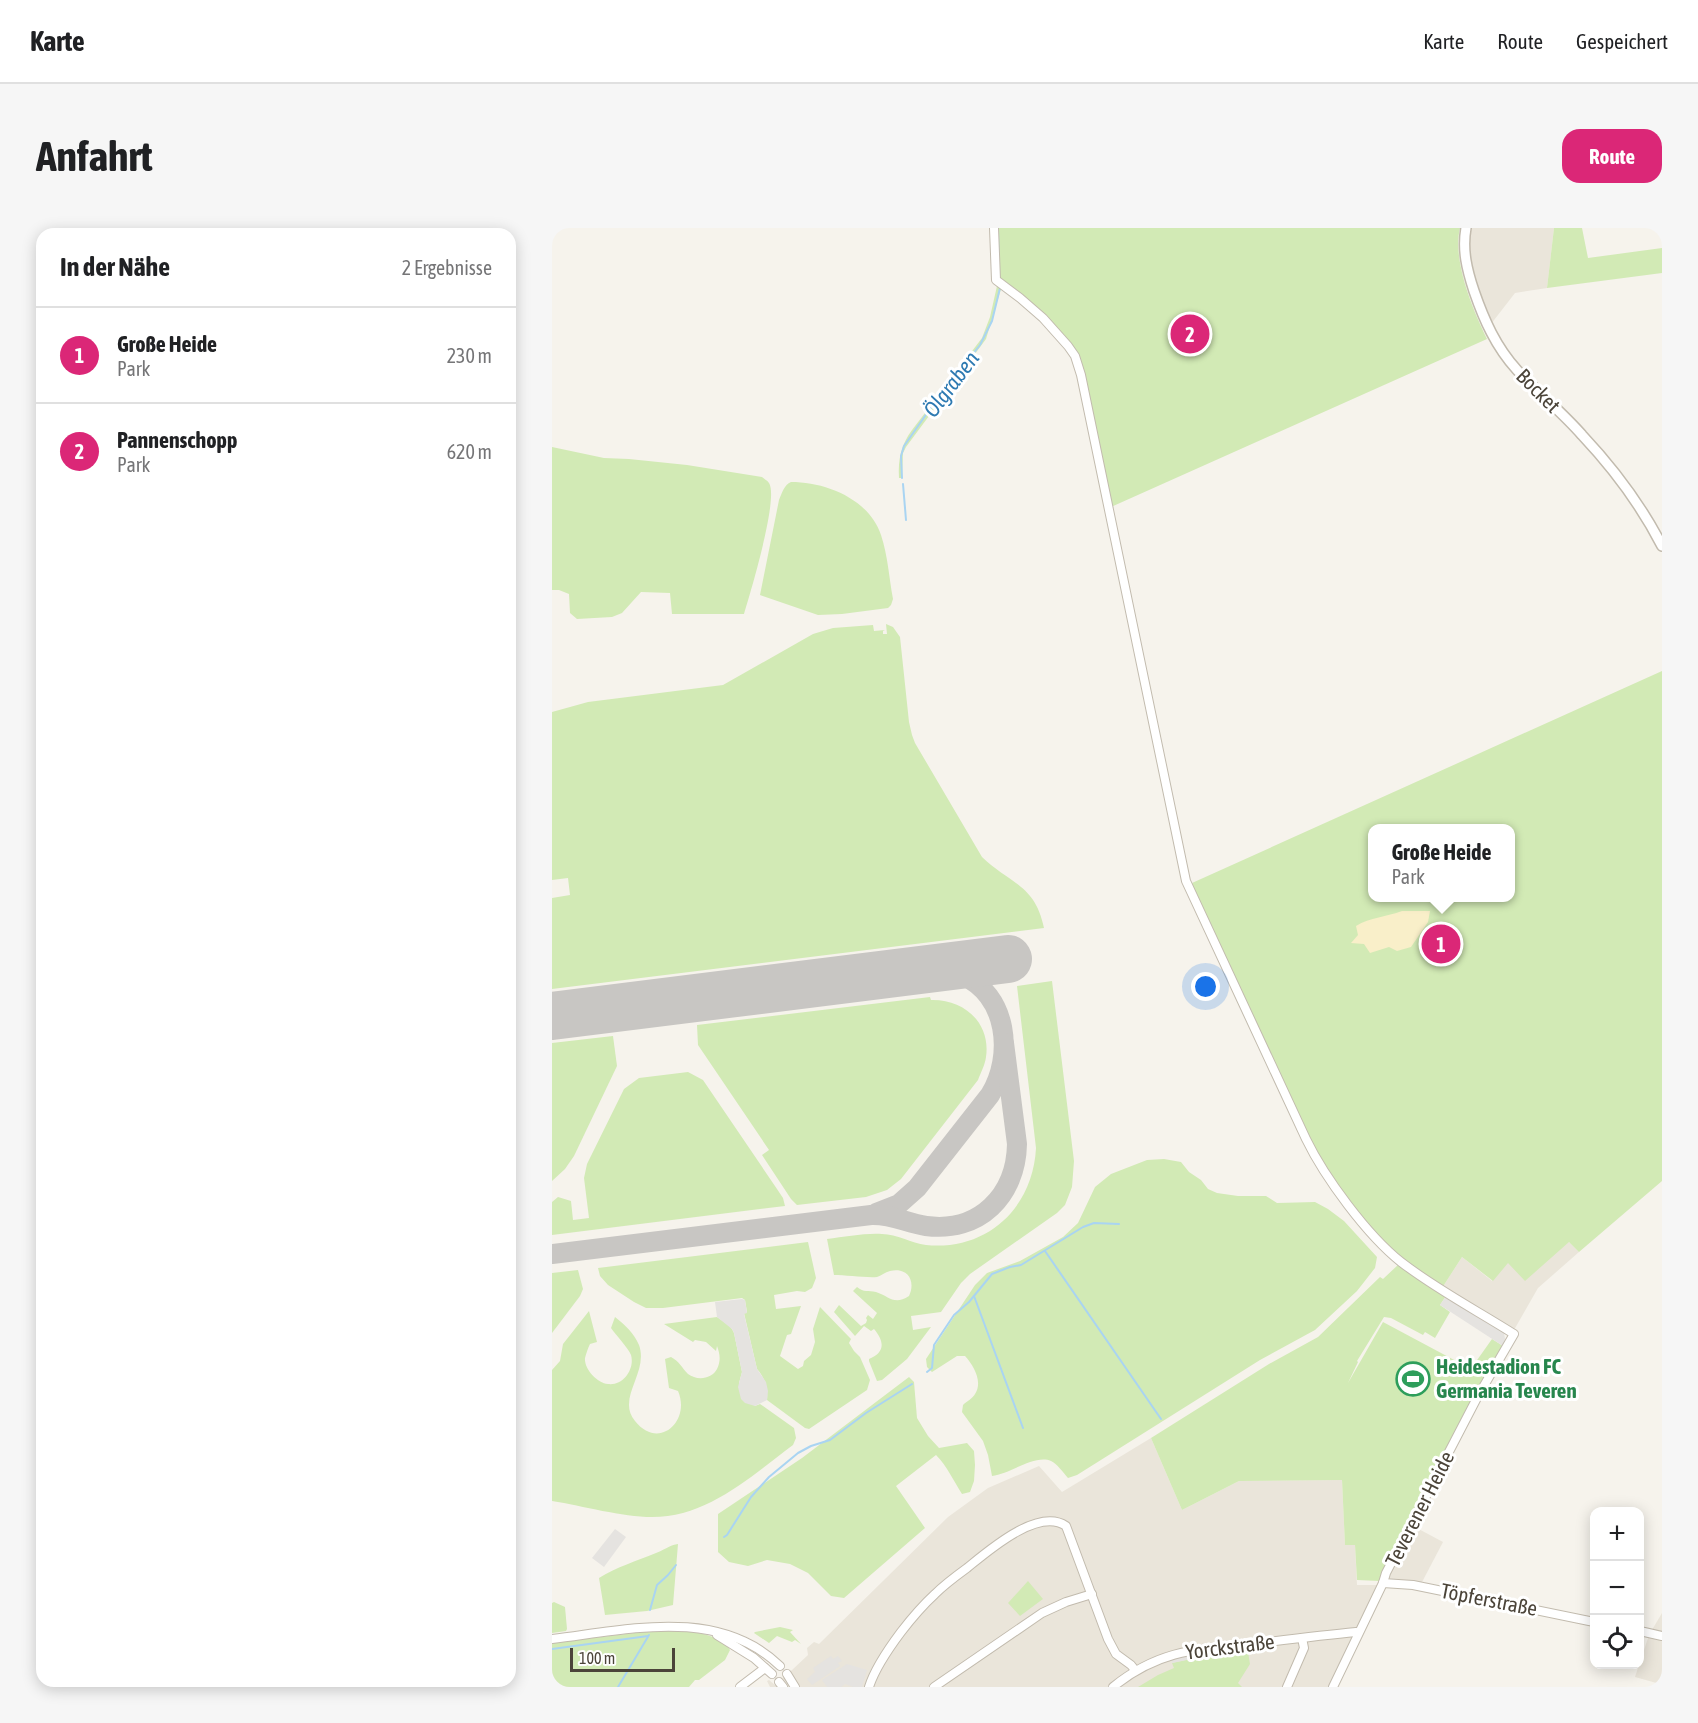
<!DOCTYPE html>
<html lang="de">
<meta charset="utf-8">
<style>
body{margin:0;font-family:"Asap Condensed",sans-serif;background:#f6f6f6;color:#202124}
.controls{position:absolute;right:18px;bottom:18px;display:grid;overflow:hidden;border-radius:12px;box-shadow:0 3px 15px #0003}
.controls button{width:54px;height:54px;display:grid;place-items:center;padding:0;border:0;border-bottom:2px solid #e0e0e0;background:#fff;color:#202124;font:30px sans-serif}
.scale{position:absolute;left:18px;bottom:15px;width:105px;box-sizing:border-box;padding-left:6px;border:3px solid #4b4439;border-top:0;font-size:16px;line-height:21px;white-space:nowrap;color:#4b4439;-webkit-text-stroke:4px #fff;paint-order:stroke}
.you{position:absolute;left:654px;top:759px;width:21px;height:21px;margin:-15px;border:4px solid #fff;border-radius:50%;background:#1a73e8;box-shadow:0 0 0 9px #1a73e833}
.badge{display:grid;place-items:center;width:39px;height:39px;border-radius:50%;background:#db2777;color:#fff;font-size:20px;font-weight:700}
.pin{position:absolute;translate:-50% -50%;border:3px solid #fff;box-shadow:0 2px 6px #0006}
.popup{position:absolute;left:816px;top:596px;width:147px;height:78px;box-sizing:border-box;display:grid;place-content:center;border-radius:12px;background:#fff;filter:drop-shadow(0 2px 4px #0005);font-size:20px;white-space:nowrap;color:#757577}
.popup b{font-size:22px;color:#202124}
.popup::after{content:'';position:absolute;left:50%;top:100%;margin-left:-12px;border:12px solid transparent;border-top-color:#fff}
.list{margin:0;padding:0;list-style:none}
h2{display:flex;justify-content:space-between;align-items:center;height:78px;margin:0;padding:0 24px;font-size:26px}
h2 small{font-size:20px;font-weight:400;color:#757577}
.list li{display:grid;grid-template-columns:39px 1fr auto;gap:18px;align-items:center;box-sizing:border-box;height:96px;padding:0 24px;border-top:2px solid #e0e0e0}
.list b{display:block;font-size:22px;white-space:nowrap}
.list p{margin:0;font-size:20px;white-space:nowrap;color:#757577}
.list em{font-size:20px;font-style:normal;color:#757577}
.icon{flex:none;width:33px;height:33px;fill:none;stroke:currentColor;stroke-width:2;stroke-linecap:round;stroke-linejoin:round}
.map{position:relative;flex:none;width:1110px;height:1459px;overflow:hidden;border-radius:18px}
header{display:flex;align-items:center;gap:36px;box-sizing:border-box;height:84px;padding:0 30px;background:#fff;border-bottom:2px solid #e0e0e0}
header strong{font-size:28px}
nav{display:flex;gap:33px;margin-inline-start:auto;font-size:21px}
.intro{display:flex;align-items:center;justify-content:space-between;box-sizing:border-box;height:144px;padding:0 36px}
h1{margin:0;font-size:42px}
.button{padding:15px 27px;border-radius:18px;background:#db2777;color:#fff;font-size:21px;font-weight:700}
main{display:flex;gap:36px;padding:0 36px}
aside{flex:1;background:#fff;border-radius:18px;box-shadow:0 3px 15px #0003}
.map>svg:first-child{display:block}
.residential{fill:#eae5da}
.green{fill:#d2eab5;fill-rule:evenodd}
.sand{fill:#f9efc9}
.parking{fill:#e5e3e0}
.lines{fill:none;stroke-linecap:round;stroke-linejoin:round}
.stream{stroke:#a9d4f2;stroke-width:2}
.taxiway{stroke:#c8c6c3;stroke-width:20}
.runway{stroke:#c8c6c3;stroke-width:48}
.minor-casing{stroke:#c2bbae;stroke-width:10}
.tertiary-casing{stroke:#c2bbae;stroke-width:12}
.minor{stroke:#fff;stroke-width:8}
.tertiary{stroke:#fff;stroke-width:9}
.labels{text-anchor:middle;stroke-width:6;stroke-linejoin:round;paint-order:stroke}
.street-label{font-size:21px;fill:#4b4439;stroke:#fff}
.leisure-label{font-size:21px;font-weight:bold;fill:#27864d;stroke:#fff;text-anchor:start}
.water-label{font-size:22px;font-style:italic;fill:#2e7ab2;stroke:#fff}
</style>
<header>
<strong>Karte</strong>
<nav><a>Karte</a><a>Route</a><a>Gespeichert</a></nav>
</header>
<div class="intro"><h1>Anfahrt</h1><a class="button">Route</a></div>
<main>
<aside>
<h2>In der Nähe<small>2 Ergebnisse</small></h2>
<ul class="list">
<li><span class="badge">1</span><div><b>Große Heide</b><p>Park</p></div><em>230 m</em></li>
<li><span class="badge">2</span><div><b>Pannenschopp</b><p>Park</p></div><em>620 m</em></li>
</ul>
</aside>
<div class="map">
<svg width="1110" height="1459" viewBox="0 0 1110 1459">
<rect width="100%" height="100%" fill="#f6f3ec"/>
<!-- residential -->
<g class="residential">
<polygon points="917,0 1002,0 995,60 963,65 939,96 921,48 915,23"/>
<polygon points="1017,1014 1027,1024 986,1060 962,1102 890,1060 910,1029 940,1053 955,1035"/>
<polygon points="599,1210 630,1282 687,1253 790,1252 793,1317 803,1317 805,1357 826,1357 778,1459 218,1459 215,1453 217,1452 223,1457 240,1442 256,1427 255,1420 262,1414 267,1416 396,1289 436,1260 487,1238 510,1264"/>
<polygon points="861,1298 891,1314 869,1356 835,1351"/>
<polygon points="1110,1385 1110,1459 1107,1459 1108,1456 1083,1449 1097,1407"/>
</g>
<!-- green -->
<g class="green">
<path d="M443 0H908C900 32 921 82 935 111L559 279 524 127 447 52Z"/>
<polygon points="1002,0 1030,0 1036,30 1110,20 1110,45 995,60"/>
<path d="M445 58 449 61 434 111 354 219 351 225 350 250H347C346 231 349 217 360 202L430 110 438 89Z"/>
<path d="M0 219 52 230 77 231 135 237 210 249C212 251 215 252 217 255 227 270 198 366 192 386H120L118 365 89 364 70 385 60 389 25 391 18 385 17 366 7 362H0Z"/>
<path d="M239 254C274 254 317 271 329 307 336 328 337 350 341 371L339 377 336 380 290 386 266 387 208 367 227 272C230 265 232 257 239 254Z"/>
<path d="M334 396 341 399 348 409 357 494 360 507 363 515 430 629C458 656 483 656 492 700L0 761V670L18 667 16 650 0 652V484L36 474 171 457 261 406 281 400 321 397 322 403 333 402 331 403V406H335Z"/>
<path d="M1110 443V953L1027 1024 1017 1014 973 1053 956 1035 941 1053 910 1029 890 1060 849 1031 815 998 766 931 646 673 640 655ZM820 600H958V670H820Z"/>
<path d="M500 753 522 933 520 959 513 977 505 985 418 1046 409 1055 389 1084 359 1088 361 1102 379 1099 355 1131 330 1152 325 1153 317 1133V1131C334 1124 332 1113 322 1101L319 1103 312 1098 303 1108 282 1084 287 1077 309 1098 314 1095 315 1092 314 1090 316 1087 321 1091 325 1085 301 1063 305 1059C312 1065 316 1062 324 1064 337 1068 342 1078 357 1068 364 1053 356 1039 338 1043 333 1044 329 1048 325 1049 315 1050 293 1047 282 1047L275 1011C293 1009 312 1005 330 1006 345 1006 359 1015 374 1017 436 1023 481 979 484 920L465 758Z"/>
<path d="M378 769 379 772C412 771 439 795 434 829 433 837 429 844 426 852L349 951 335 962 314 969 245 977 239 971 210 927 217 922 146 817 145 797Z"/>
<polygon points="61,808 65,838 22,928 13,941 0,953 0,815"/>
<polygon points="136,844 151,852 225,961 231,970 233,978 0,1007 0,974 6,969 19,973 21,992 37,990 32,950 35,936 72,861 87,850"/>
<path d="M612 931 629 934 637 944 649 952 656 961 665 965 686 968H714L725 975 763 974 776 981 792 993 825 1029 823 1040 805 1063 763 1102 708 1132 525 1247 516 1250C511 1244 505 1236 499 1233 483 1226 458 1246 440 1248L436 1227 431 1213 410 1184 411 1177C414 1174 421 1170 423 1166 431 1154 422 1138 413 1128H405L380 1144 375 1139 374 1131 423 1057 435 1045 468 1033 511 1009 526 995 543 959 559 946 595 932Z"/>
<path d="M256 1014 264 1050 260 1060 253 1064 245 1063 222 1067 224 1081 249 1078 239 1106 235 1107 228 1128 246 1141 251 1138 252 1133 259 1127 263 1114 261 1101 268 1079 299 1111 297 1115 302 1123 308 1129 318 1152 315 1162 257 1201 253 1200 215 1172C216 1160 213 1150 205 1141L192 1085 195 1084 193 1072 190 1070 111 1080H94L82 1074 56 1057 48 1048 46 1040Z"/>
<polygon points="847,1036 894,1068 888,1077 898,1084 883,1110 873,1104 871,1107 839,1090 832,1089 805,1133 806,1134 796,1155 831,1094 934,1149 828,1353 805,1352 803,1317 793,1317 790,1252 687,1253 630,1282 599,1210 717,1136 766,1109 828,1049 831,1051"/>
<polygon points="26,1042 31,1061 28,1068 0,1105 0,1045"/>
<path d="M37 1083 45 1114 38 1116C36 1120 34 1126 33 1130 32 1141 45 1155 56 1156 71 1158 83 1141 79 1127 76 1120 64 1107 59 1100L63 1089C73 1097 82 1105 87 1117 97 1145 64 1170 83 1193 107 1223 139 1193 126 1163L117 1160 113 1131 119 1129C127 1133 130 1140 136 1146 145 1153 160 1151 165 1141 169 1133 168 1126 165 1118L164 1123 154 1114 143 1112 141 1114 112 1096 165 1089C172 1094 179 1097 182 1105L190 1144 187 1155 203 1178 208 1176 211 1178 242 1200 244 1210 241 1217C199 1248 156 1289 100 1289 70 1289 31 1278 0 1273V1142L8 1133 11 1116Z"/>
<polygon points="940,1111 951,1118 935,1146 928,1143 930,1138 923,1135"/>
<path d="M357 1149 362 1154 365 1190 376 1208 387 1220 415 1215 422 1223 423 1237 422 1253 418 1264 410 1266C401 1252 395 1238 384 1227L344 1258 373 1300 292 1370 279 1368 256 1345 238 1336 215 1332 196 1338 177 1334 166 1324V1286L250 1230Z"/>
<path d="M126 1316 121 1377 95 1383 53 1387 47 1350C65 1339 84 1333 104 1325 113 1322 115 1318 126 1316Z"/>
<polygon points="476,1353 491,1371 468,1388 456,1375"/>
<polygon points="2,1374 13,1379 15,1401 14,1403 0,1405 0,1375"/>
<polygon points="228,1399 241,1402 238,1404 249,1416 243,1412 240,1414 225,1408 217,1415 202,1405 203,1404"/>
<path d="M115 1401C131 1402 170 1405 178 1422L173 1432 147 1452H143L137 1459H0V1415Z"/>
<polygon points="696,1424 698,1436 686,1455 690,1459 586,1459 606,1447 622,1440 620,1435 639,1431"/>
</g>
<!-- sand -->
<path class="sand" d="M850 683H878L876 694 859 719 845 723 837 719 818 725 812 716 799 715 806 707 804 698C818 689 835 689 850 683Z"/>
<!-- parking -->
<g class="parking">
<polygon points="894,1068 946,1099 952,1105 953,1111 951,1118 888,1077"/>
<polygon points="190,1071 193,1072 195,1085 192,1086 205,1141 214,1154 216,1163 215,1172 203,1178 193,1175 189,1171 186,1159 190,1144 182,1105 180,1101 165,1089 163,1074"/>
<polygon points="63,1301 74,1309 52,1339 40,1330"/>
<polygon points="714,1417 715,1422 639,1431 620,1435 619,1430 645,1425"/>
<polygon points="279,1428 281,1431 286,1428 290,1433 286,1435 288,1438 260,1457 255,1451 263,1444 261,1440"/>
<polygon points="295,1436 315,1442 310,1459 301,1459 293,1456 289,1459 275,1459 270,1452"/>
</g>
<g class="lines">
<!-- stream -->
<g class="stream">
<polyline points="446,0 447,49"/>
<polyline points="350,250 349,228 352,218 385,171 428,117 440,93 448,60"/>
<polyline points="351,256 354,292"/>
<polyline points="493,1023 609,1191"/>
<polyline points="422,1068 471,1200"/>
<polyline points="375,1144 380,1140 382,1117 402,1087 417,1074 440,1046 458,1039 469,1037 531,999 542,995 567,996"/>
<polyline points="172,1309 175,1307 199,1269 217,1249 246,1225 259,1218 278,1212 314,1185 360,1156"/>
<polyline points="98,1382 105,1357 116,1347 124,1337"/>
<polyline points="0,1421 96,1408"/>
<polyline points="66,1459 97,1407"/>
</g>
<!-- taxiway -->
<g class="taxiway">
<path d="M324 985 347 976 365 960 438 867C462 828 456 766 409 747 398 743 387 742 376 741"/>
<path d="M0 1026 319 987C340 986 354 995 374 998 427 1005 464 968 465 916L452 815"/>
</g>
<!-- runway -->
<polyline class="runway" points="0,788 456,731"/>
<defs>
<g id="minor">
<path d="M442 0 444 52 468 70 491 90 516 118 523 128 529 147 634 653 754 911C773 950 815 1007 849 1034 884 1061 924 1082 962 1106L926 1168 834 1345 831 1355 781 1459"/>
<polyline points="831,1355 861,1357 1042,1394"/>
<polyline points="1088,1403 1110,1408"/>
<polyline points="165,1407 202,1430 220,1446"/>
<path d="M0 1411C75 1402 166 1378 228 1438"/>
<polyline points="235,1446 243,1459"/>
<polyline points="227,1454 231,1459"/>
<polyline points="188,1459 213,1440"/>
<path d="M317 1459C323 1440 337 1420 349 1404 359 1391 371 1377 383 1366 392 1357 404 1348 415 1340 436 1323 486 1279 514 1298L556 1411 564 1426 579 1437 583 1442"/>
<polyline points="382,1459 490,1385 514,1374 540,1366"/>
<path d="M561 1459C609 1420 649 1421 708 1415 740 1411 772 1407 804 1404"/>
<polyline points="735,1459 752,1420 750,1410"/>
</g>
<path id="tertiary" d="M914 0C910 22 915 42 922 63 932 92 944 119 965 142 986 165 1010 184 1030 207 1061 240 1089 277 1110 318"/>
</defs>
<!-- minor casing -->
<use href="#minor" class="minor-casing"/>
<!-- tertiary casing -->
<use href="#tertiary" class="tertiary-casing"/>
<!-- minor -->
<use href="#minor" class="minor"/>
<!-- tertiary -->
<use href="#tertiary" class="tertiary"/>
</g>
<!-- icons -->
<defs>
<symbol id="stadium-ring" viewBox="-11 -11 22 22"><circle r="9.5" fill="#fff" stroke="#2e9e5b" stroke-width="1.5"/><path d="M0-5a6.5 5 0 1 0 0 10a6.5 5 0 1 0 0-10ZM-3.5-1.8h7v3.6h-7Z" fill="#2e9e5b"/></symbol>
</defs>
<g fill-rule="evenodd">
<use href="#stadium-ring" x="842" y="1132" width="38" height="38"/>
</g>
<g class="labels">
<!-- street labels -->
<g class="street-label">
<text transform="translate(986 163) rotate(45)" y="7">Bocket</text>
<text transform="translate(868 1281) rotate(-63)" y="7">Teverener Heide</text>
<text transform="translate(937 1372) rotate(11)" y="7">Töpferstraße</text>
<text transform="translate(678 1419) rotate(-7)" y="7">Yorckstraße</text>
</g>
<!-- leisure labels -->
<g class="leisure-label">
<text x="884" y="1146">Heidestadion FC<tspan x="884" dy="24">Germania Teveren</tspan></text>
</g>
<!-- water labels -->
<g class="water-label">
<text transform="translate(399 156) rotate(-53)" y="8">Ölgraben</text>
</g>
</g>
</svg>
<div class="controls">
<button>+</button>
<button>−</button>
<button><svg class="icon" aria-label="locate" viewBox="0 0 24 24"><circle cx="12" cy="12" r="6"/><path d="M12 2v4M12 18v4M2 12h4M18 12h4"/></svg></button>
</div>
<div class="scale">100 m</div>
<div class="you"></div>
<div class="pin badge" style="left:889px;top:716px">1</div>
<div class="popup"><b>Große Heide</b>Park</div>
<div class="pin badge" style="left:638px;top:106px">2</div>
</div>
</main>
